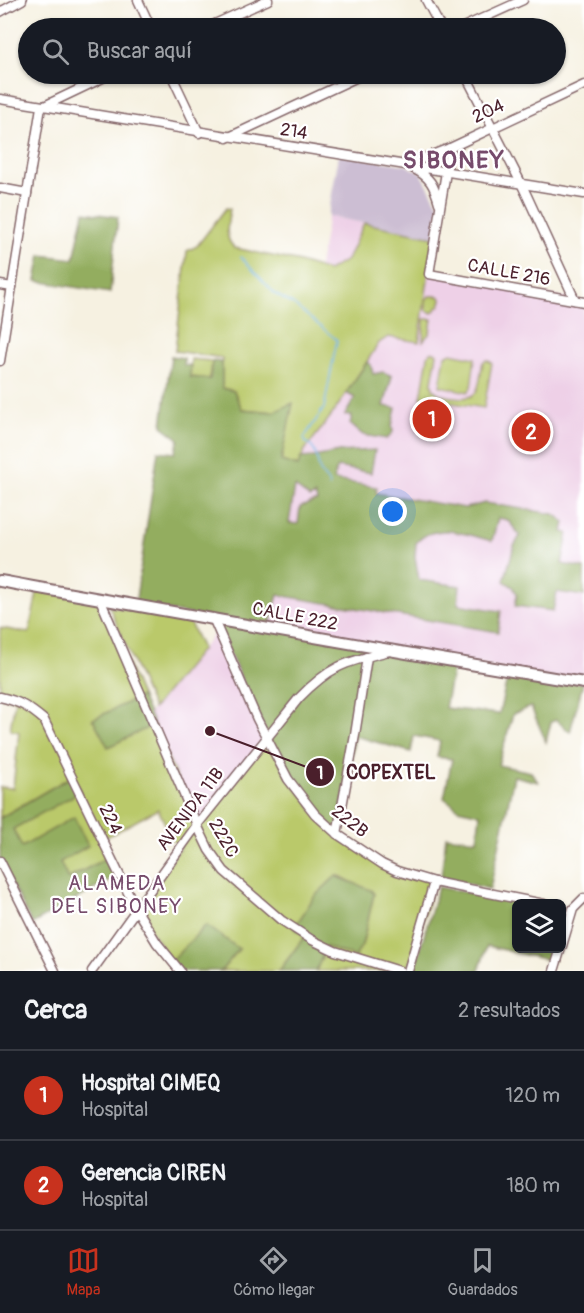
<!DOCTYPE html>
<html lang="es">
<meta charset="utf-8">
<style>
body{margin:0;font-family:Pangolin,sans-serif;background:#242831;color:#f1f3f6}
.controls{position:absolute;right:18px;bottom:18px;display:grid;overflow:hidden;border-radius:9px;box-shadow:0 2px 4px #0004}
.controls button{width:54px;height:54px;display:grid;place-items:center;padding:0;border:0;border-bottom:2px solid #363941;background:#171b24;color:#f1f3f6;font:30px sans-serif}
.you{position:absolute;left:393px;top:512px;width:21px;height:21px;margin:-15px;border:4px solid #fff;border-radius:50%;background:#1a73e8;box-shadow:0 0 0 9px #1a73e833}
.badge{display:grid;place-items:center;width:39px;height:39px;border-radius:50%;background:#c8321e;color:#fff;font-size:20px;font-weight:700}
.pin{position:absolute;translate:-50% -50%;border:3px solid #fff;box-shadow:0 2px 6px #0006}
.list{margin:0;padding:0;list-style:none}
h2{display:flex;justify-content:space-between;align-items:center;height:78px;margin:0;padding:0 24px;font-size:26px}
h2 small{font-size:20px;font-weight:400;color:#9ea1a6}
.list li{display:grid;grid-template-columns:39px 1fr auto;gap:18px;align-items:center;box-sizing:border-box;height:90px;padding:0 24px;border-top:2px solid #363941}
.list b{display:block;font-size:22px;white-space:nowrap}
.list p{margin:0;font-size:20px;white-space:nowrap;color:#9ea1a6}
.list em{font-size:20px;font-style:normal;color:#9ea1a6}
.icon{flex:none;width:33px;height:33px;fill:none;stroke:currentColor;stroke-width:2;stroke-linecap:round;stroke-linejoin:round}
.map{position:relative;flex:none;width:584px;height:971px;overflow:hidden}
.search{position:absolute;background:#171b24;box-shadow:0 2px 4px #0004;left:18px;right:18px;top:18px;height:66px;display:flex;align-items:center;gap:15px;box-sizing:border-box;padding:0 21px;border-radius:33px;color:#9ea1a6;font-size:22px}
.sheet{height:258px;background:#171b24}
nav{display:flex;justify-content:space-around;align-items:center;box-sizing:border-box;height:84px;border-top:2px solid #363941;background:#171b24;font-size:16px;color:#9ea1a6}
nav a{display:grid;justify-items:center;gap:3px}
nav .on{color:#c8321e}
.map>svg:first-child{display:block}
.built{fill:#eed0e7}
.industrial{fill:#ccbed3}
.green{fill:#bac96b;stroke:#82744b;stroke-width:1.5}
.forest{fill:#93ad5f;stroke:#6e6645;stroke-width:1.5;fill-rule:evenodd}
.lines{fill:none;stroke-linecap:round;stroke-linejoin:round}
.stream{stroke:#70b5e6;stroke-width:1.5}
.minor-casing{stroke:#86686b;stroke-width:11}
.major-casing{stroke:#86686b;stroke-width:14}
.minor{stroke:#fff;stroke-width:8}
.major{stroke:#fff;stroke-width:10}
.labels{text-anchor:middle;stroke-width:4.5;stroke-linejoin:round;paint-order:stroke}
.street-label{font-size:18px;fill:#4a1f2b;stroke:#fff}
.neighbourhood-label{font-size:20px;letter-spacing:1.5px;fill:#764b6b;stroke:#fff}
.district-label{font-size:24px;font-weight:bold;letter-spacing:1.5px;fill:#764b6b;stroke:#fff}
.leader{fill:none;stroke:#4a1f2b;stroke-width:2}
.callout-dot{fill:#4a1f2b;stroke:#fff;stroke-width:2}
.mark-label{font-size:18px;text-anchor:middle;font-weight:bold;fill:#fff}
.callout-label{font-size:20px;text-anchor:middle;font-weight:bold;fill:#4a1f2b;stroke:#fff;stroke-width:4.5;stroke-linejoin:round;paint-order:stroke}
</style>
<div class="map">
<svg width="584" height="971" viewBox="0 0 584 971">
<rect width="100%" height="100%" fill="#fff"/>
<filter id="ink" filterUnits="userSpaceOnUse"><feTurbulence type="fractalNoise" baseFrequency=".0167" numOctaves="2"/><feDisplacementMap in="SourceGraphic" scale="12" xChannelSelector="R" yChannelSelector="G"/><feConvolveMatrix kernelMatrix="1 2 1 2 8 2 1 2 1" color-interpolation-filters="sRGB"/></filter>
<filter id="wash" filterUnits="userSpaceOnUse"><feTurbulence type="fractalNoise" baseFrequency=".008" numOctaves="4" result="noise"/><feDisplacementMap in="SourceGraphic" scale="24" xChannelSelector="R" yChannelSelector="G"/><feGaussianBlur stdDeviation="1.35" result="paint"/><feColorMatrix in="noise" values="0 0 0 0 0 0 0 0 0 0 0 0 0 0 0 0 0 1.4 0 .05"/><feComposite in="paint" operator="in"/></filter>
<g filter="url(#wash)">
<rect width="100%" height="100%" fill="#f6f1e1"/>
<!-- built -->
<g class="built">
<polygon points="328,216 434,237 429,274 584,301 584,683 246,624 300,371"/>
<polygon points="218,629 267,737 197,825 149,713"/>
</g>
<!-- industrial -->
<polygon class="industrial" points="339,155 406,165 421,173 439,206 434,237 328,216"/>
<!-- green -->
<g class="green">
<path d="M226 208 230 209C228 222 223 239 235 248L296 261 328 271 347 260 364 223 434 237 419 342 388 337 379 343 334 412 305 450 298 466 280 461 274 412 242 409 234 391 222 389V358L175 351 187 251 197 246Z"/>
<polygon points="429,296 439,296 442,300 440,305 432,313 426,310 426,300"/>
<polygon points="424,319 432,319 430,333 423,341"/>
<path d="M431 352H435L437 354 432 382 433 389C439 396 447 396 455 397 483 402 478 382 483 362L487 360 492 363 484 408 421 398 428 356Z"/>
<polygon points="451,353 475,358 471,388 468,392 440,386 445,356"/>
<polygon points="191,359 212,361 210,379 189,377"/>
<polygon points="38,588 100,599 141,696 93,720 154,725 197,825 267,737 315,814 369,856 434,882 408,971 316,971 326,947 362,945 374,894 340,876 336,876 305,936 279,971 221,971 239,949 171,961 136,909 181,847 173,841 158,809 103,839 110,856 68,879 59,862 22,847 13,829 72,776 0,818 0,787 13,788 19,732 10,730 15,700 0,697 0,628 29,633"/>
<polygon points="109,606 189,621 202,649 153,709"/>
</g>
<!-- forest -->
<g class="forest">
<polygon points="84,212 118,217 110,293 36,281 41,255 74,259"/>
<path d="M171 356 184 358V365L191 366 190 377 210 379 212 361 222 362V388L234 391 242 409 274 412 293 403 281 461 298 466 301 458 314 457 339 452 375 450 371 473 337 467 334 480 377 487 376 493 465 508 485 503 554 514 565 522 563 532 568 533 562 564 584 568V596L557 592 553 611 515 606 517 594 513 587 504 581 514 546 520 536 508 520 498 518 492 541C468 535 435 521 416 543L415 557 419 580 460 586 458 604 501 611 498 632 278 595 269 628 454 662 445 708 499 714 509 671 583 683 570 732 556 720 551 722 546 742 531 707 513 714 498 765 531 772 538 782 514 776 490 889 441 877 446 836 477 840 480 814 459 809 444 798 452 759 437 757 440 741 414 736 411 752 355 736 337 834 288 779 213 618 135 605 158 451 175 453 179 439 162 426ZM295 487 310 498 315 495 317 501 300 507 298 524 289 523Z"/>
<polygon points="367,362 371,365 373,374 383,372 392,376 384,406 396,408 392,426 393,432 387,439 363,435 350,424 352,416 345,415 355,398 346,393"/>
<polygon points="141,696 154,725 108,747 93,719"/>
<polygon points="72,776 80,792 13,829 22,847 74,817 88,846 60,862 68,879 110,856 120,875 32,924 0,861 0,818"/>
<polygon points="336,876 371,890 374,894 362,945 355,957 326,947 316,971 279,971 305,936 294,928 314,897"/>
<polygon points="438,887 521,903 516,904 516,948 556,949 553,961 487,946 479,971 414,971"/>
<polygon points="206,925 239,949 221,971 180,971 171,961"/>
</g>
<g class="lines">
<!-- stream -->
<path class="stream" d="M241 257 275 294 294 305 337 340 324 408 304 438 305 442C318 449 316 459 320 471 323 478 329 479 329 487"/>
</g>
</g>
<g filter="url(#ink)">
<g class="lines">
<defs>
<g id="minor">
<polyline points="138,0 151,28"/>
<polyline points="426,0 441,28"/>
<polyline points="0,12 22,0"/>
<polyline points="206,28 268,0"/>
<polyline points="461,28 523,0"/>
<polyline points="171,74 199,133"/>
<polyline points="465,74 522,185 575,300"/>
<polyline points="0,99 584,194"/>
<polyline points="42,107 111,74"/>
<polyline points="227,138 364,74"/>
<polyline points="450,148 429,274 584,302"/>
<polyline points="406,165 450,148 584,85"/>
<path d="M414 169C430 177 434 185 439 203"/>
<polyline points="0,188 27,193"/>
<polyline points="0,285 12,287"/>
<polyline points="0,361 41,107"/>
<polyline points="100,599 197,825 209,850 224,871 281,920 312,940 335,951 400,971"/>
<polyline points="213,618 257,719 288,779 315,814 337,834 382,864 397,871 434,882 544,904"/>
<path d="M0 697C19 701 30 708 44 720L136 909 157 943 180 971"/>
<polyline points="337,834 355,735 367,657"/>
<polyline points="0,861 55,971"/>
<polyline points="562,946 573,909 584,898"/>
<path d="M92 971 197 825 299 698C331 665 346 662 389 651"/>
<polyline points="408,971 434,882"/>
<polyline points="554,971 561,948"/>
</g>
<path id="major" d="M0 581C195 616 389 651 584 683"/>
</defs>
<!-- minor casing -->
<use href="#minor" class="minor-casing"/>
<!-- major casing -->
<use href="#major" class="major-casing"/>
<!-- minor -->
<use href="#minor" class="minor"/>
<!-- major -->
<use href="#major" class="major"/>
</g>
</g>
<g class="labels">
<!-- street labels -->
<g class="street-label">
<text transform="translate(488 111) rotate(-25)" y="6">204</text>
<text transform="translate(294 131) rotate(9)" y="6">214</text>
<text transform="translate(509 272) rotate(10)" y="6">CALLE 216</text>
<text transform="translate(295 616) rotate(11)" y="6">CALLE 222</text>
<text transform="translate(190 809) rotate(-53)" y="6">AVENIDA 11B</text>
<text transform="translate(111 819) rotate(65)" y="6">224</text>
<text transform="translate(350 821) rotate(38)" y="6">222B</text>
<text transform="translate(224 838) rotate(60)" y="6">222C</text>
</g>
<!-- neighbourhood labels -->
<g class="neighbourhood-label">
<text x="117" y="890">ALAMEDA<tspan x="117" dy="23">DEL SIBONEY</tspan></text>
</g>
<!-- district labels -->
<g class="district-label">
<text x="454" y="168">SIBONEY</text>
</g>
</g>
<!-- callouts -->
<path class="leader" d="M210 731L320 772"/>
<g class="callout-dot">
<circle cx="210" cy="731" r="6"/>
<circle cx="320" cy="772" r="15"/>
</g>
<g class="mark-label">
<text x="320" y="779">1</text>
</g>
<g class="callout-label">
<text x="391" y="779">COPEXTEL</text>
</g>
</svg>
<div class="controls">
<button><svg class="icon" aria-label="layers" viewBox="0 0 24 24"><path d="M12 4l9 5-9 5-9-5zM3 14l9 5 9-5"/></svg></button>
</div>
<div class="you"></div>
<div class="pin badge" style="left:432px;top:419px">1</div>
<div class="pin badge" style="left:531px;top:432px">2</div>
<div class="search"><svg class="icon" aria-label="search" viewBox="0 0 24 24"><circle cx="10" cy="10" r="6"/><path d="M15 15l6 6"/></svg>Buscar aquí</div>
</div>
<section class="sheet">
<h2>Cerca<small>2 resultados</small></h2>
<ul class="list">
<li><span class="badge">1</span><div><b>Hospital CIMEQ</b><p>Hospital</p></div><em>120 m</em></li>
<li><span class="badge">2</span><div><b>Gerencia CIREN</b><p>Hospital</p></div><em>180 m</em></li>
</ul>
</section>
<nav>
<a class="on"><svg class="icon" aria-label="map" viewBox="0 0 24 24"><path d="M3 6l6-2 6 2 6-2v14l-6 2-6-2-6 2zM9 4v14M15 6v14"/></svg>Mapa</a>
<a><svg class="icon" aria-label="directions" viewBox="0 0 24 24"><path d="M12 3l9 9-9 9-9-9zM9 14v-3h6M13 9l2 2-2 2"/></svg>Cómo llegar</a>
<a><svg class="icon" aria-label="saved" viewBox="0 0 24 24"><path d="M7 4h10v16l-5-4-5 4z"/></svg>Guardados</a>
</nav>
